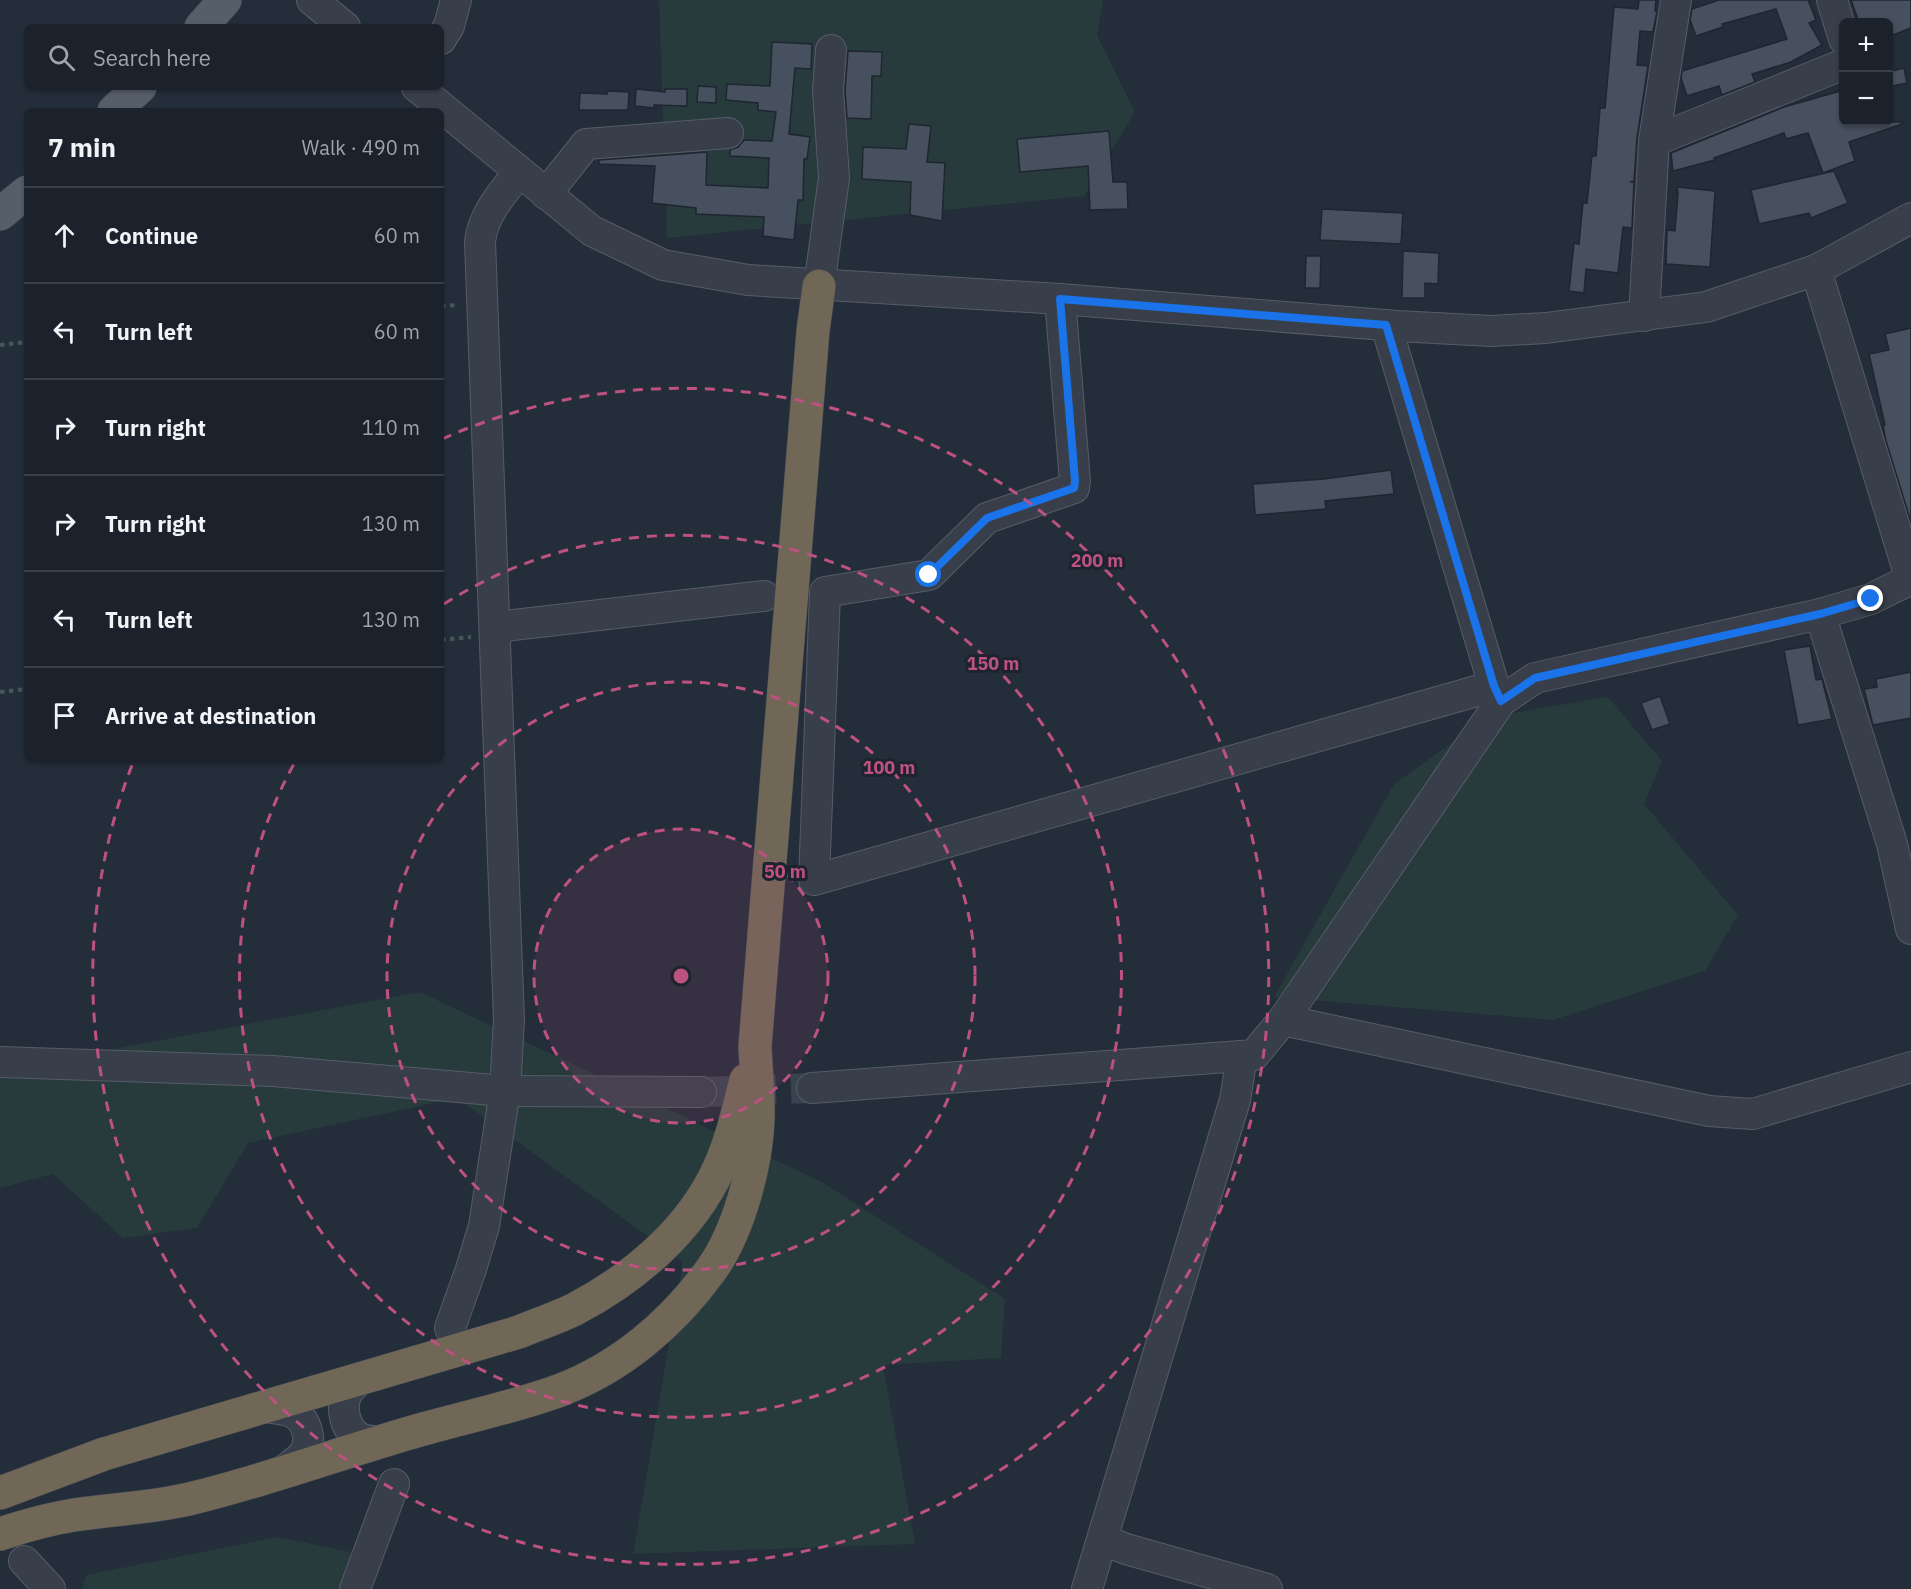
<!DOCTYPE html>
<meta charset="utf-8">
<style>
body{margin:0;font-family:"IBM Plex Sans",sans-serif;background:#282f38;color:#f1f3f6}
.controls{position:absolute;right:18px;top:18px;display:grid;overflow:hidden;border-radius:9px;box-shadow:0 2px 4px #0004}
.controls button{width:54px;height:54px;display:grid;place-items:center;padding:0;border:0;border-bottom:2px solid #393f48;background:#1b222c;color:#f1f3f6;font:30px sans-serif}
.stop{position:absolute;width:18px;height:18px;margin:-14px;border:4px solid #1a73e8;border-radius:50%;background:#fff}
.stop.end{background:#1a73e8;border-color:#fff;box-shadow:0 2px 6px #0008}
.list{margin:0;padding:0;list-style:none}
h2{display:flex;justify-content:space-between;align-items:center;height:78px;margin:0;padding:0 24px;font-size:26px}
h2 small{font-size:20px;font-weight:400;color:#a0a4a9}
.list li{display:grid;grid-template-columns:39px 1fr auto;gap:18px;align-items:center;box-sizing:border-box;height:96px;padding:0 24px;border-top:2px solid #393f48}
.list b{display:block;font-size:22px;white-space:nowrap}
.list em{font-size:20px;font-style:normal;color:#a0a4a9}
.icon{flex:none;width:33px;height:33px;fill:none;stroke:currentColor;stroke-width:2;stroke-linecap:round;stroke-linejoin:round}
.map{position:relative;flex:none;width:1911px;height:1589px;overflow:hidden}
.search{position:absolute;background:#1b222c;box-shadow:0 2px 4px #0004;left:24px;top:24px;width:420px;height:66px;display:flex;align-items:center;gap:15px;box-sizing:border-box;padding:0 21px;border-radius:9px;color:#a0a4a9;font-size:22px}
.panel{position:absolute;background:#1b222c;box-shadow:0 2px 4px #0004;left:24px;top:108px;width:420px;height:654px;border-radius:9px}
.map>svg:first-child{display:block}
.green{fill:#273a3c}
.building{fill:#46505e;stroke:#1f2631;stroke-width:1.5}
.lines{fill:none;stroke-linecap:round;stroke-linejoin:round}
.minor-tunnel{stroke:#39424f;stroke-width:30;stroke-dasharray:30 15;stroke-linecap:butt}
.minor-casing{stroke:#565d68;stroke-width:32}
.major-casing{stroke:#414853;stroke-width:34}
.highway-casing{stroke:#434a55;stroke-width:34}
.path{stroke:#46575a;stroke-width:4;stroke-dasharray:4.5 4.5;stroke-linecap:butt}
.minor{stroke:#383f4a;stroke-width:30}
.major{stroke:#565e6a;stroke-width:33}
.highway{stroke:#706756;stroke-width:33}
.route{stroke:#1a73e8;stroke-width:8}
.ring{fill:none;stroke:#bd5180;stroke-width:3;stroke-dasharray:10 8}
.centre{fill:#bd5180;stroke:#1d242f;stroke-width:3}
.ring-label{font-size:18px;text-anchor:middle;font-weight:bold;fill:#bd5180;stroke:#1d242f;stroke-width:6;stroke-linejoin:round;paint-order:stroke}
</style>
<div class="map">
<svg width="1911" height="1589" viewBox="0 0 1911 1589">
<rect width="100%" height="100%" fill="#242d3a"/>
<!-- green -->
<g class="green">
<polygon points="659,0 1103,0 1097,35 1135,112 1084,196 667,238"/>
<polygon points="1608,697 1662,761 1644,804 1738,915 1705,971 1553,1020 1274,997 1394,784 1488,717"/>
<polygon points="420,992 822,1182 1005,1299 1001,1358 883,1365 915,1544 633,1554 683,1262 457,1098 248,1143 197,1228 123,1238 53,1174 0,1188 0,1070"/>
<polygon points="278,1537 350,1552 354,1589 82,1589 86,1575"/>
</g>
<!-- building -->
<g class="building">
<polygon points="1639,0 1656,0 1655,11 1657,11 1653,32 1640,31 1637,65 1648,66 1637,138 1634,181 1630,182 1634,182 1632,228 1623,227 1618,273 1586,269 1584,293 1569,291 1574,243 1579,244 1583,203 1587,203 1592,156 1596,156 1600,108 1605,108 1614,7 1638,9"/>
<polygon points="1719,0 1808,0 1816,20 1809,23 1822,45 1791,62 1752,74 1755,82 1722,95 1719,86 1687,96 1681,78 1682,71 1787,39 1776,9 1722,24 1723,27 1696,36 1690,20 1692,9"/>
<polygon points="1851,0 1911,0 1911,28 1888,37 1888,22 1859,22"/>
<polygon points="772,42 812,44 811,69 795,68 789,134 810,137 807,159 804,159 803,200 798,200 794,240 763,236 764,217 696,214 696,208 652,203 655,166 599,164 599,160 707,152 706,185 768,188 769,158 730,156 730,150 738,147 744,140 772,141 776,112 758,110 758,103 726,100 727,84 770,86"/>
<polygon points="848,51 882,52 881,76 872,76 871,119 847,118 845,90"/>
<polygon points="1904,68 1907,83 1888,87 1888,72"/>
<polygon points="698,86 716,87 716,103 697,102"/>
<polygon points="636,89 665,92 665,89 687,89 687,106 654,105 654,108 635,106"/>
<polygon points="1844,90 1844,122 1902,122 1902,124 1849,142 1855,161 1823,173 1808,133 1786,139 1784,133 1714,158 1715,160 1673,171 1671,153 1784,107"/>
<polygon points="608,91 629,92 628,110 579,110 580,93 607,94"/>
<polygon points="909,124 931,126 927,162 945,163 942,221 910,215 911,182 862,179 863,147 906,149"/>
<polygon points="1109,131 1113,182 1127,182 1128,209 1090,210 1088,166 1020,172 1017,139"/>
<polygon points="1834,171 1848,203 1811,218 1809,213 1759,224 1751,190"/>
<polygon points="1677,187 1715,191 1710,267 1666,264 1667,230 1675,231 1678,193"/>
<polygon points="1322,209 1403,213 1401,244 1320,240"/>
<polygon points="1403,251 1439,253 1438,284 1425,283 1425,298 1402,298"/>
<polygon points="1306,256 1321,256 1320,288 1305,288"/>
<polygon points="1911,328 1911,519 1910,519 1886,441 1883,426 1885,425 1869,354 1889,350 1885,334"/>
<polygon points="1391,470 1394,494 1325,501 1326,509 1255,515 1253,484 1324,479"/>
<polygon points="1810,646 1816,680 1822,679 1832,719 1798,725 1784,650"/>
<polygon points="1911,672 1911,718 1873,725 1864,689 1877,687 1876,679"/>
<polygon points="1660,696 1670,724 1652,730 1641,703"/>
</g>
<g class="lines">
<!-- minor-tunnel -->
<polyline class="minor-tunnel" points="701,1092 812,1088"/>
<defs>
<g id="minor">
<polyline points="312,0 345,27"/>
<polyline points="1832,0 1844,39"/>
<polyline points="441,39 449,26 456,0"/>
<polyline points="417,87 592,231 663,265 748,280 1060,299 1397,326 1491,331 1546,328 1706,307 1816,270 1911,218"/>
<polyline points="1654,141 1844,64"/>
<polyline points="546,194 586,144 728,133"/>
<polyline points="1816,270 1911,580"/>
<polyline points="819,286 834,178 828,90 831,50"/>
<polyline points="1060,299 1075,481 1074,488 987,518 929,575 825,592 814,880 1494,686"/>
<polyline points="1644,316 1654,141 1676,0"/>
<polyline points="1386,325 1494,686 1501,701"/>
<polyline points="1820,614 1892,844 1911,929"/>
<polyline points="496,634 505,626 764,596"/>
<polyline points="1283,1020 1709,1111 1753,1114 1911,1067"/>
<polyline points="0,1062 273,1071 505,1091 701,1092"/>
<polyline points="812,1088 1254,1055 1283,1020 1501,701 1535,678 1820,614 1871,599 1911,579"/>
<path d="M450 1328 471 1269 484 1226 505 1091 509 1020 480 242C483 214 502 194 519 172"/>
<path d="M360 1379C356 1383 350 1388 347 1393 340 1408 345 1432 362 1439 367 1441 375 1441 381 1441"/>
<path d="M264 1407C286 1410 304 1410 308 1436 309 1441 307 1449 304 1454 298 1461 288 1467 281 1473"/>
<polyline points="1103,1540 1126,1549 1267,1589"/>
<polyline points="24,1561 50,1589"/>
<polyline points="355,1589 394,1484"/>
<polyline points="1087,1589 1235,1100 1242,1056"/>
</g>
<g id="major">
<polyline points="201,27 225,0"/>
<polyline points="114,111 140,87"/>
<polyline points="0,214 27,192"/>
</g>
<g id="highway">
<path d="M0 1493 104 1454 519 1332C538 1324 557 1318 575 1309 634 1278 691 1230 719 1168 732 1140 738 1110 746 1080"/>
<path d="M0 1534C24 1526 49 1519 74 1515 112 1509 151 1508 189 1499 269 1480 347 1450 427 1428 470 1416 517 1406 558 1391 620 1368 673 1323 711 1270 738 1233 756 1167 758 1121 759 1096 756 1071 755 1046L813 331 819 286"/>
</g>
</defs>
<!-- minor casing -->
<use href="#minor" class="minor-casing"/>
<!-- major casing -->
<use href="#major" class="major-casing"/>
<!-- highway casing -->
<use href="#highway" class="highway-casing"/>
<!-- path -->
<g class="path">
<polyline points="441,306 458,305"/>
<polyline points="0,345 27,342"/>
<polyline points="441,640 471,637"/>
<polyline points="0,692 27,689"/>
</g>
<!-- minor -->
<use href="#minor" class="minor"/>
<!-- major -->
<use href="#major" class="major"/>
<!-- highway -->
<use href="#highway" class="highway"/>
</g>
<g class="lines">
<!-- route -->
<polyline class="route" points="929,575 987,518 1074,488 1075,481 1060,299 1386,325 1494,686 1501,701 1535,678 1820,614 1871,599"/>
</g>
<!-- distance rings -->
<circle cx="681" cy="976" r="147" fill="#bd5180" fill-opacity=".12"/>
<g class="ring">
<circle cx="681" cy="976" r="147"/>
<circle cx="681" cy="976" r="294"/>
<path d="M444 604A441 441 0 1 1 295 762"/>
<path d="M442 439A588 588 0 1 1 134 760"/>
</g>
<circle cx="681" cy="976" r="9" class="centre"/>
<g class="ring-label">
<text x="1097" y="567">200 m</text>
<text x="993" y="670">150 m</text>
<text x="889" y="774">100 m</text>
<text x="785" y="878">50 m</text>
</g>
</svg>
<div class="controls">
<button>+</button>
<button>−</button>
</div>
<div class="stop" style="left:929px;top:575px"></div>
<div class="stop end" style="left:1871px;top:599px"></div>
<div class="search"><svg class="icon" aria-label="search" viewBox="0 0 24 24"><circle cx="10" cy="10" r="6"/><path d="M15 15l6 6"/></svg>Search here</div>
<section class="panel">
<h2>7 min<small>Walk · 490 m</small></h2>
<ul class="list">
<li><svg class="icon" aria-label="ahead" viewBox="0 0 24 24"><path d="M12 20V5M6 11l6-6 6 6"/></svg><div><b>Continue</b></div><em>60 m</em></li>
<li><svg class="icon" aria-label="left" viewBox="0 0 24 24"><path d="M17 20v-9H6M10 6l-5 5 5 5"/></svg><div><b>Turn left</b></div><em>60 m</em></li>
<li><svg class="icon" aria-label="right" viewBox="0 0 24 24"><path d="M7 20v-9h11M14 6l5 5-5 5"/></svg><div><b>Turn right</b></div><em>110 m</em></li>
<li><svg class="icon" aria-label="right" viewBox="0 0 24 24"><path d="M7 20v-9h11M14 6l5 5-5 5"/></svg><div><b>Turn right</b></div><em>130 m</em></li>
<li><svg class="icon" aria-label="left" viewBox="0 0 24 24"><path d="M17 20v-9H6M10 6l-5 5 5 5"/></svg><div><b>Turn left</b></div><em>130 m</em></li>
<li><svg class="icon" aria-label="arrive" viewBox="0 0 24 24"><path d="M6 21V4h12l-3 4 3 4H6"/></svg><div><b>Arrive at destination</b></div></li>
</ul>
</section>
</div>
